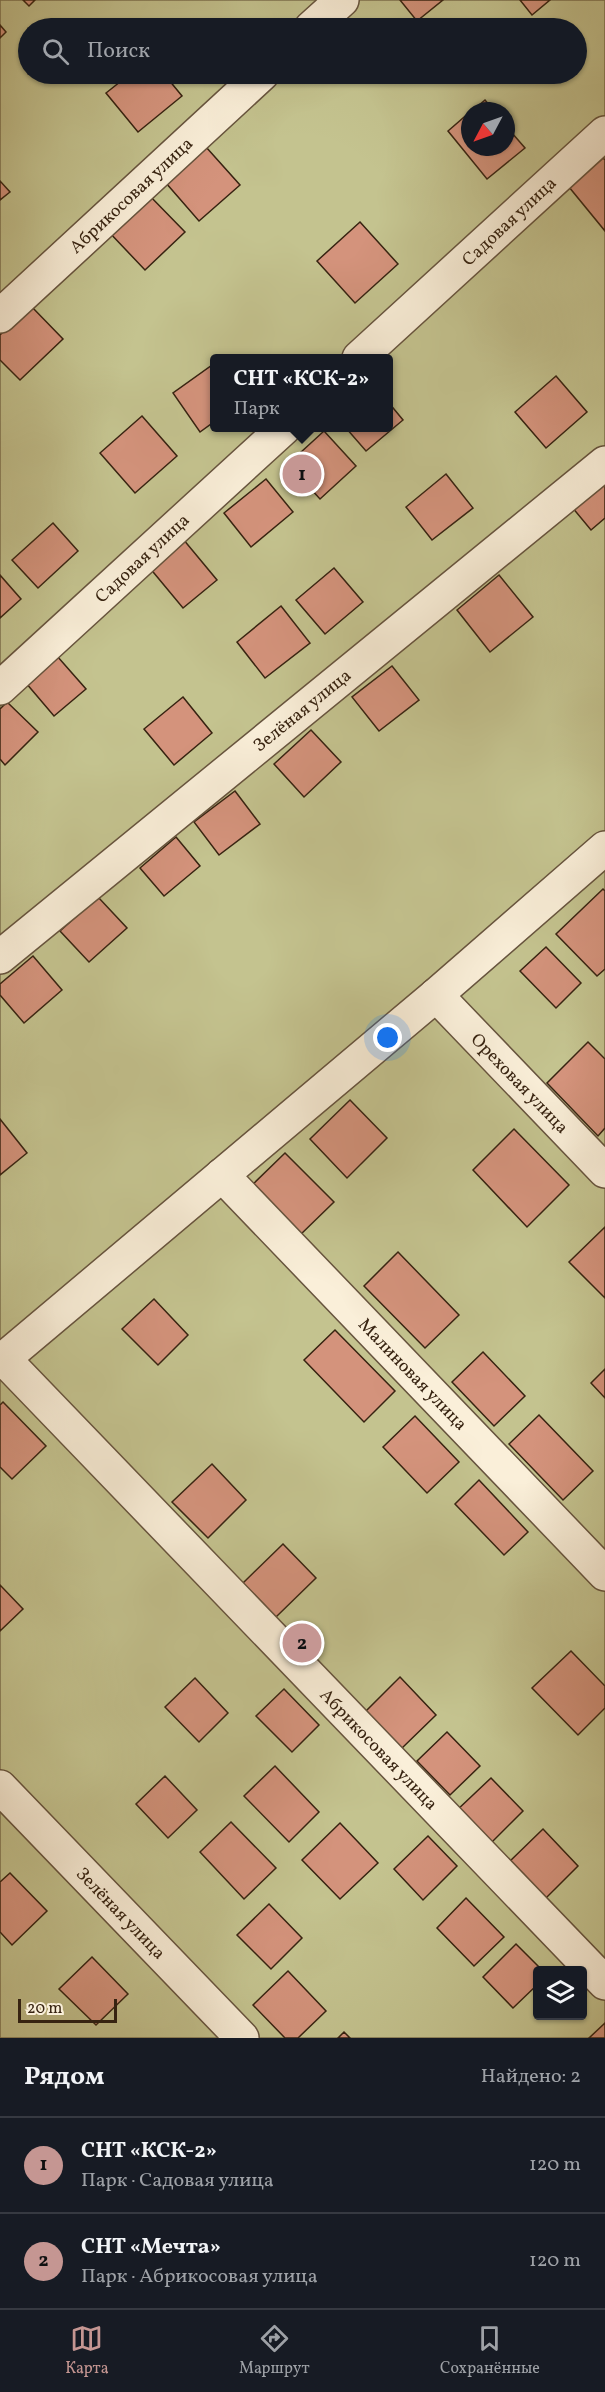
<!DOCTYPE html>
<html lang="ru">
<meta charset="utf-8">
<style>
body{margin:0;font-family:Vollkorn,serif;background:#242831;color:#f1f3f6}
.controls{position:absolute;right:18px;bottom:18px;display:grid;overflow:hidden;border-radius:6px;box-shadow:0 2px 4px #0004}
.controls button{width:54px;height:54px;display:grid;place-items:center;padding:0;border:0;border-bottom:2px solid #363941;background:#171b24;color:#f1f3f6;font:30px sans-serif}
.compass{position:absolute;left:461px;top:102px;width:54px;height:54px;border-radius:50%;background:#171b24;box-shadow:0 2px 4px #0004;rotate:229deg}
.scale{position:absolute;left:18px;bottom:15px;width:99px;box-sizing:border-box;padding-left:6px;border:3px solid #372311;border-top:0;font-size:16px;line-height:21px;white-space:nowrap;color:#372311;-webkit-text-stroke:4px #faefd9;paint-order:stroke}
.you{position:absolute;left:388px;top:1038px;width:21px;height:21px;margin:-15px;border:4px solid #fff;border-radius:50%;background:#1a73e8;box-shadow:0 0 0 9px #1a73e833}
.badge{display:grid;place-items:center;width:39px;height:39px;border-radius:50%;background:#c59692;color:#111;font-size:20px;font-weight:700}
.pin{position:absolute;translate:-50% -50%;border:3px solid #fff;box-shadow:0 2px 6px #0006}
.popup{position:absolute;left:210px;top:354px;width:183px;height:78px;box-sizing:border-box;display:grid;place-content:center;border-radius:6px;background:#171b24;filter:drop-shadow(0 2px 4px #0005);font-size:20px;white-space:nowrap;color:#9ea1a6}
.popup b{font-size:22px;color:#f1f3f6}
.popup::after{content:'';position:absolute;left:50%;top:100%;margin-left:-12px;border:12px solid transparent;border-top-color:#171b24}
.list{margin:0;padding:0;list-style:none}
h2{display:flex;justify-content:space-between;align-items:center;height:78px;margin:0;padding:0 24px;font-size:26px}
h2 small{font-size:20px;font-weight:400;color:#9ea1a6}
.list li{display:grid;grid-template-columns:39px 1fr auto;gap:18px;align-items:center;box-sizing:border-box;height:96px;padding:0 24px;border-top:2px solid #363941}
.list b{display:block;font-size:22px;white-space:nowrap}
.list p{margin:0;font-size:20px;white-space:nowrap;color:#9ea1a6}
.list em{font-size:20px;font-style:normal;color:#9ea1a6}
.icon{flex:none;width:33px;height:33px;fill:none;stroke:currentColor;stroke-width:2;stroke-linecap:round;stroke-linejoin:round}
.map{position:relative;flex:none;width:605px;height:2038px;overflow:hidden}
.search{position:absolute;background:#171b24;box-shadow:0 2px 4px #0004;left:18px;right:18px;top:18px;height:66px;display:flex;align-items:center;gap:15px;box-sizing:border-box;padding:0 21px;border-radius:33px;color:#9ea1a6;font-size:22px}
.sheet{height:270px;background:#171b24}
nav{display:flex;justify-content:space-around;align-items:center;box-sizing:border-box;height:84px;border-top:2px solid #363941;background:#171b24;font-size:16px;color:#9ea1a6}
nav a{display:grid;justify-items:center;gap:3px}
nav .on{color:#c59692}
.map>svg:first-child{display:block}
.green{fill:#c4c38f;stroke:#7e7350;stroke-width:1.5;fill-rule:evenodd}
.building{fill:#d4937c;stroke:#372311;stroke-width:1.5}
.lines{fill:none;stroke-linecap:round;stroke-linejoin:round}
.street-casing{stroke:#67543e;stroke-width:36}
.street{stroke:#faefd9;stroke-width:33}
.labels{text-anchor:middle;stroke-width:4.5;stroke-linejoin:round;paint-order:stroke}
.street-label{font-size:18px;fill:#372311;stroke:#faefd9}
</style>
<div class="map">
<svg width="605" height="2038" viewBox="0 0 605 2038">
<rect width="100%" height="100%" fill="#f7e6c4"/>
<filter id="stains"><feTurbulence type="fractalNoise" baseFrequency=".00333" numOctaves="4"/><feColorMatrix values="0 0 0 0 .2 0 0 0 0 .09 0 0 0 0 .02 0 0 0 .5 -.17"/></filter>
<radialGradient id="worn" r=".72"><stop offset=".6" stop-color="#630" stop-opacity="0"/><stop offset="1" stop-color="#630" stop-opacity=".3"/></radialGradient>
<!-- green -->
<path class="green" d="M0 0H605V2038H0ZM28 28H576V74H28ZM470 111H506V147H470ZM215 358H389V428H215ZM538 1970H582V2016H538Z"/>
<!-- building -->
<g class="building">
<polygon points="23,0 35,0 29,6"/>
<polygon points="400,0 443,0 417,21"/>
<polygon points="520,0 550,0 532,15"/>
<polygon points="0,25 6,32 0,38"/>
<polygon points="130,74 164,74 182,96 138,132 106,93"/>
<polygon points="485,100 494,111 472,111"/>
<polygon points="470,112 470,147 506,147 506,126 525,148 487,179 448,131"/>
<polygon points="206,147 240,185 199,221 166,183"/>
<polygon points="603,158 605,160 605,231 569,187"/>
<polygon points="0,181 10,192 0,200"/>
<polygon points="147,193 185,232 145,270 108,231"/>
<polygon points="360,222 398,264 355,303 317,261"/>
<polygon points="30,305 63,339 20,380 0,360 0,335"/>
<polygon points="215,363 215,421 200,432 173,393"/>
<polygon points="556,376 587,412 546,448 515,412"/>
<polygon points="389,403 403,420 366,451 346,428 389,428"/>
<polygon points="142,416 177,456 135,493 100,453"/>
<polygon points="324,431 356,466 320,499 288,464"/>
<polygon points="605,470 605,518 591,530 567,501"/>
<polygon points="446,474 473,508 432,540 406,507"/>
<polygon points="266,479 293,512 251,547 224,513"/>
<polygon points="53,523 78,551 38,588 12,560"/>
<polygon points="183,539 217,580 183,608 149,567"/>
<polygon points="334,568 363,602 325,634 296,600"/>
<polygon points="0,575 21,599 0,618"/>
<polygon points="499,575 533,617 490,652 457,610"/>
<polygon points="281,606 310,643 265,678 237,642"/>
<polygon points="57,656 86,689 54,716 26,683"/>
<polygon points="392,666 419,700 379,731 352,697"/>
<polygon points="183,697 212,733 174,765 144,729"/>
<polygon points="7,702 38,732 5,765 0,759 0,709"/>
<polygon points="311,730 341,762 304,797 274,764"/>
<polygon points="235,791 260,824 219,855 194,822"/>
<polygon points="176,837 200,866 164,896 140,868"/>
<polygon points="603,889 605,891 605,969 597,976 556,934"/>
<polygon points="98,897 127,928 89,962 60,931"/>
<polygon points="546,947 581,983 556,1008 520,971"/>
<polygon points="33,956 62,990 24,1023 0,995 0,984"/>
<polygon points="588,1042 605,1059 605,1128 598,1136 547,1083"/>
<polygon points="350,1100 387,1138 347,1178 310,1139"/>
<polygon points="0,1119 27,1153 0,1175"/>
<polygon points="514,1129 569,1185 527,1227 473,1170"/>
<polygon points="285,1153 334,1202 298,1237 249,1188"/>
<polygon points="605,1227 605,1298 569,1262"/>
<polygon points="398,1252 459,1315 425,1348 364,1286"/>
<polygon points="154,1299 188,1335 158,1365 122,1329"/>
<polygon points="335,1330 395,1391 364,1422 304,1360"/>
<polygon points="483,1352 525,1396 494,1426 452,1382"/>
<polygon points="605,1369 605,1398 591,1383"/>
<polygon points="3,1402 46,1446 12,1479 0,1467 0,1405"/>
<polygon points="539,1415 593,1471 563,1500 509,1444"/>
<polygon points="415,1416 459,1462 427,1493 383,1447"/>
<polygon points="212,1464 246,1500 208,1538 172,1502"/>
<polygon points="479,1480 528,1532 504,1555 455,1504"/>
<polygon points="283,1544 316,1578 276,1617 243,1583"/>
<polygon points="0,1585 23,1609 0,1631"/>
<polygon points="571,1651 605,1686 605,1708 578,1735 532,1688"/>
<polygon points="400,1677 436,1715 400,1750 364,1713"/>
<polygon points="195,1678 228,1713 199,1742 165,1707"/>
<polygon points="284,1689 319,1725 292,1752 256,1716"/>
<polygon points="447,1732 480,1766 450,1795 417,1761"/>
<polygon points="275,1766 319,1812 289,1842 244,1796"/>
<polygon points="165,1776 197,1810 168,1838 136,1804"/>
<polygon points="491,1778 523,1811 488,1846 455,1812"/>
<polygon points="231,1822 276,1868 244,1899 200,1852"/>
<polygon points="340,1823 378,1863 340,1899 302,1860"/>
<polygon points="543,1829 578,1866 544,1900 508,1863"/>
<polygon points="428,1836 457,1866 423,1900 394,1869"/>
<polygon points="10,1873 47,1911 12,1945 0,1932 0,1882"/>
<polygon points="466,1898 504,1937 474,1966 437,1928"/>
<polygon points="269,1904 302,1938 271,1969 237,1935"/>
<polygon points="516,1944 542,1970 538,1970 538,1984 513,2008 483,1977"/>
<polygon points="92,1957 128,1994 96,2025 59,1989"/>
<polygon points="288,1971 326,2011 298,2038 285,2038 253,2005"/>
<polygon points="605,2023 605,2038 589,2038"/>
<polygon points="344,2032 350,2038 338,2038"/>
</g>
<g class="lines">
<defs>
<g id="street">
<polyline points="311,28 342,0"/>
<polyline points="0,316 262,74"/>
<polyline points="359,358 605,133"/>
<polyline points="0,688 284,428"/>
<polyline points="0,957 605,463"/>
<polyline points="436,995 605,1171"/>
<polyline points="222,1175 605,1574"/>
<polyline points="4,1359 605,1983"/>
<polyline points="0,1362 436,995 605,848"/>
<polyline points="0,1787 242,2038"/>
</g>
</defs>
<!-- street casing -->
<use href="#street" class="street-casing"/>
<!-- street -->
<use href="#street" class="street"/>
</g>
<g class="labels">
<!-- street labels -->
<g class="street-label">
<text transform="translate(131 195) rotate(-43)" y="6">Абрикосовая улица</text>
<text transform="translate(509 221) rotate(-43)" y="6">Садовая улица</text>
<text transform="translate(142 558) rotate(-43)" y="6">Садовая улица</text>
<text transform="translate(302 710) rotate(-39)" y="6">Зелёная улица</text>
<text transform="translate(520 1083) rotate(46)" y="6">Ореховая улица</text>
<text transform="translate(413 1374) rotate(46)" y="6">Малиновая улица</text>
<text transform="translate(379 1749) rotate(46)" y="6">Абрикосовая улица</text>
<text transform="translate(121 1913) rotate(46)" y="6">Зелёная улица</text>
</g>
</g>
<rect width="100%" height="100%" filter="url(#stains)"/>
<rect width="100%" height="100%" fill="url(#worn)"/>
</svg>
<div class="controls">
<button><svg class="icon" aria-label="layers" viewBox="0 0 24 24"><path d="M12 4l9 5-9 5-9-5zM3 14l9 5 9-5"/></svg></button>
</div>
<svg class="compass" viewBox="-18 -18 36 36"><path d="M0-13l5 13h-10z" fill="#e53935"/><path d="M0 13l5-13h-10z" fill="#9ea1a6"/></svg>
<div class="scale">20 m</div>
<div class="you"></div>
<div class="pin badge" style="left:302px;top:474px">1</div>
<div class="popup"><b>СНТ «КСК-2»</b>Парк</div>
<div class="pin badge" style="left:302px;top:1643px">2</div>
<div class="search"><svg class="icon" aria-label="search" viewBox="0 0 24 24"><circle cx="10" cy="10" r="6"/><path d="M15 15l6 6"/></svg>Поиск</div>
</div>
<section class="sheet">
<h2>Рядом<small>Найдено: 2</small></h2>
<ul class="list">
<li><span class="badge">1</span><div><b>СНТ «КСК-2»</b><p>Парк · Садовая улица</p></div><em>120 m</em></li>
<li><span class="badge">2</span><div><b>СНТ «Мечта»</b><p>Парк · Абрикосовая улица</p></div><em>120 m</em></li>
</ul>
</section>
<nav>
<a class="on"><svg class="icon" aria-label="map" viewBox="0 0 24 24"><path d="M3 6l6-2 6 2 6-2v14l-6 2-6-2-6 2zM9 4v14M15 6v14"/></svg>Карта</a>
<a><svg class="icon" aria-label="directions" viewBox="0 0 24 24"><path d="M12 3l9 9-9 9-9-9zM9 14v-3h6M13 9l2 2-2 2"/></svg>Маршрут</a>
<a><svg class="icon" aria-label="saved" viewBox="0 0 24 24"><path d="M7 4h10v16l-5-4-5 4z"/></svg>Сохранённые</a>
</nav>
